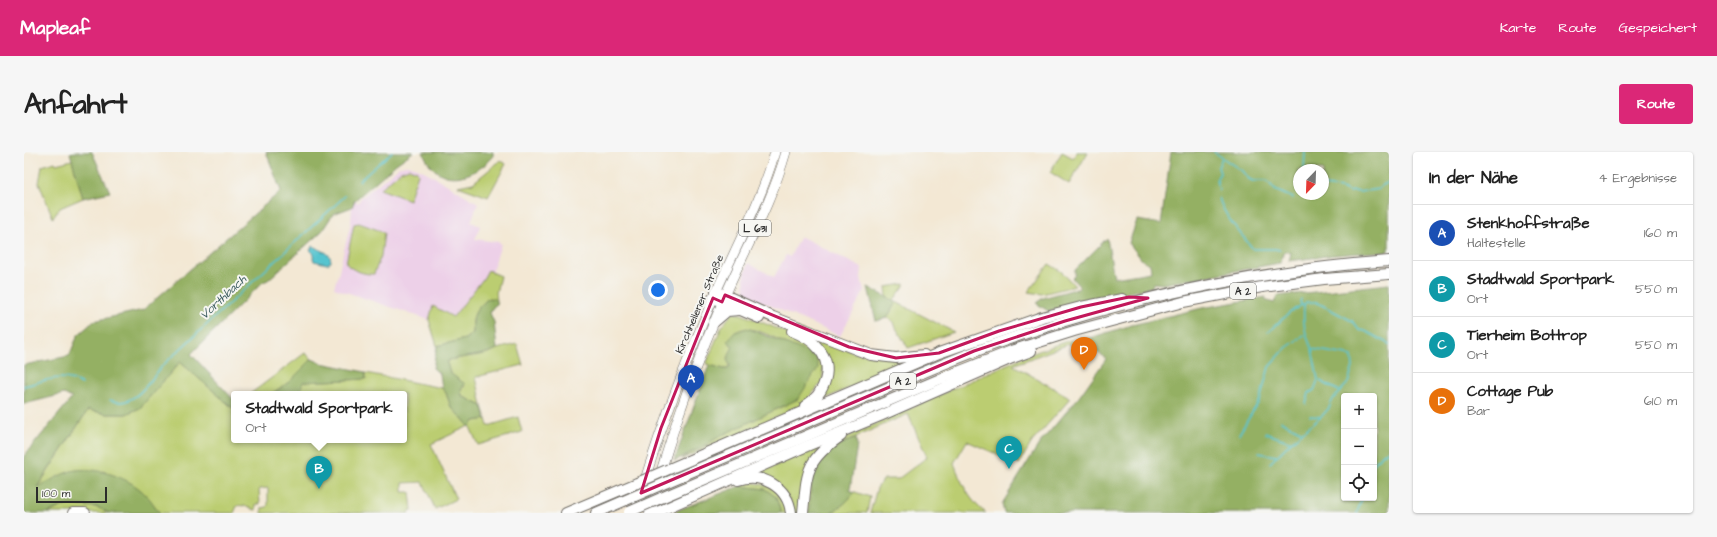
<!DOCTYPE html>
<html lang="de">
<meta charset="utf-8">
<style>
body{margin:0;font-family:"Architects Daughter",sans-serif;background:#f6f6f6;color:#222}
.controls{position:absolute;right:12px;bottom:12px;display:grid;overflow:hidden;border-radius:4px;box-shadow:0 1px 3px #0004}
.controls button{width:36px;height:36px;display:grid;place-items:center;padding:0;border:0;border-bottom:1px solid #e0e0e0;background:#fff;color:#222;font:20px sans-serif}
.compass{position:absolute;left:1269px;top:12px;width:36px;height:36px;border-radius:50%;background:#fff;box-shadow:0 1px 3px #0004;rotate:203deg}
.scale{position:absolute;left:12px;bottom:10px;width:71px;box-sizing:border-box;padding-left:4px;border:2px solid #2b2b2b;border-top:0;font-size:11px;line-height:14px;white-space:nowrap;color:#2b2b2b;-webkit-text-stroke:3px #f6f6f2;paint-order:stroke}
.you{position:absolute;left:634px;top:138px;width:14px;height:14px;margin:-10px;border:3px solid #fff;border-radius:50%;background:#1a73e8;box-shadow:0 0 0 6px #1a73e833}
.badge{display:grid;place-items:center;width:26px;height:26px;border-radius:50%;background:#db2777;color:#fff;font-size:13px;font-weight:700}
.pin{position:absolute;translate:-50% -33px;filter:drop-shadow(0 1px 2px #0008)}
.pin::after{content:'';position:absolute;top:21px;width:14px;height:12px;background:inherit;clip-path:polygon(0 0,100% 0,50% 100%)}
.popup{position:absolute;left:207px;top:239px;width:176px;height:52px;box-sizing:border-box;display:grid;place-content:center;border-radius:4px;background:#fff;filter:drop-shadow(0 1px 3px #0005);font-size:13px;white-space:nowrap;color:#767676}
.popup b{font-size:15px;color:#222}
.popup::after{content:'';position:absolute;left:50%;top:100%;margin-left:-8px;border:8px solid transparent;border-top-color:#fff}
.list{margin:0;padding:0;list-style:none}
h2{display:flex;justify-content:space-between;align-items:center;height:52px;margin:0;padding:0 16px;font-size:17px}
h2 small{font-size:13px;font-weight:400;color:#767676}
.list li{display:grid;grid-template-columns:26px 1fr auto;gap:12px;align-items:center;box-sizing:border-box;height:56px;padding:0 16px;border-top:1px solid #e0e0e0}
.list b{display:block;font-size:15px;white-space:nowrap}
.list p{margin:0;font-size:13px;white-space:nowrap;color:#767676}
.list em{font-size:13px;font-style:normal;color:#767676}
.icon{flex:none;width:22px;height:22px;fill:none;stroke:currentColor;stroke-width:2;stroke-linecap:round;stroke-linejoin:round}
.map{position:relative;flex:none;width:1365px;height:361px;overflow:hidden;border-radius:4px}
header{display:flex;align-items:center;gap:24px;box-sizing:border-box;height:56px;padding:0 20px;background:#db2777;color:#fff}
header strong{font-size:19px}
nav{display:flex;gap:22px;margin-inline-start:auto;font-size:14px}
.intro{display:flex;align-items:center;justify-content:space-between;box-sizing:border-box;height:96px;padding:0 24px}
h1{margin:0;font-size:28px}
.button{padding:10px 18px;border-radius:4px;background:#db2777;color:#fff;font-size:14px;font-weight:700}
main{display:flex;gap:24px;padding:0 24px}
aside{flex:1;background:#fff;border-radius:4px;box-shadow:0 1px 3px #0004}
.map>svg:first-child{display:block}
.built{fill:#edd0e8}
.green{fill:#bbcd71;stroke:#737c4e}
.forest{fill:#94b063;stroke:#606e47;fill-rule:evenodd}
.water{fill:#57c4cf;stroke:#41787d}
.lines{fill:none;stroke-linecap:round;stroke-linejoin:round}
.stream{stroke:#57c4cf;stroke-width:1.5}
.major-casing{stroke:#716d66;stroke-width:10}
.highway-casing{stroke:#716d66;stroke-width:12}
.major{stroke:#fff;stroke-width:9}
.highway{stroke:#fff;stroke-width:10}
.highway-bridge-casing{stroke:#716d66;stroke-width:12;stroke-linecap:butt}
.highway-bridge{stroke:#fff;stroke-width:10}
.marked{fill:none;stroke:#c2185b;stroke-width:3;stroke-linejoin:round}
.labels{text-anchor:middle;stroke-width:4;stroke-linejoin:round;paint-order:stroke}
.shield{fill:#f6f6f2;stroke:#686867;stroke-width:1}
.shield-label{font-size:10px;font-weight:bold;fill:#2b2b2b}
.street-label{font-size:11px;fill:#2b2b2b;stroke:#f6f6f2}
.water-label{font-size:12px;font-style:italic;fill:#38595c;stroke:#f6f6f2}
</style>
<header>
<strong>Mapleaf</strong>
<nav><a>Karte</a><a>Route</a><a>Gespeichert</a></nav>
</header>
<div class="intro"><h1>Anfahrt</h1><a class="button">Route</a></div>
<main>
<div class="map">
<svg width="1365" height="361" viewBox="0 0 1365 361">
<rect width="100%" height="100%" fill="#f6f6f2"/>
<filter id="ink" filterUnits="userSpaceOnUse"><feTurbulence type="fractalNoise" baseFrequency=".025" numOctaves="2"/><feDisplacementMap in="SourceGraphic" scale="8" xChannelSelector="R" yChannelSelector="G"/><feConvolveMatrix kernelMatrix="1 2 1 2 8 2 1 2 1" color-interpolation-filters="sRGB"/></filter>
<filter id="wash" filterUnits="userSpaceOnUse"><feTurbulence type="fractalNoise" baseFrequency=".012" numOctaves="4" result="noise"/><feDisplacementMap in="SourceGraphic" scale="16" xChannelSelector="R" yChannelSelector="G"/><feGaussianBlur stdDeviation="0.9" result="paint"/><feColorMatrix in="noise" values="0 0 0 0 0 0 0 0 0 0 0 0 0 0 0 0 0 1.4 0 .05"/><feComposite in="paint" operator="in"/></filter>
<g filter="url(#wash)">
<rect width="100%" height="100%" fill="#f3e8d4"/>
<!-- built -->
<g class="built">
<polygon points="381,13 385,13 402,20 454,51 447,70 456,74 451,87 475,90 477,92 468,120 464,118 459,127 429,165 409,154 405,168 310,136 315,119 327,70 328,55 331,48 334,51 337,46 375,15"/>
<polygon points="776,84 838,116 837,125 840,140 816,184 729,146 721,140 720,125 724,111 750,125 762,103 766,105"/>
</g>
<!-- green -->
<g class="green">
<polygon points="1038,0 1049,6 1053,0 1064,0 1045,32 1026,20"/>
<polygon points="48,8 59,46 36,56 29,66 15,31 18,14 31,10 32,12"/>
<polygon points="477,8 482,12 464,45 434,34 449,31"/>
<polygon points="385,16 393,19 394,22 385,48 356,37 377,19"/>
<path d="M335 71 357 79 360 81 357 104 350 122C342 123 326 118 322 111L330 72Z"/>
<polygon points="1025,112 1038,120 1051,134 1018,142 1004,140"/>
<path d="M464 118 476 124 472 141 473 149 471 147H463C450 160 448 162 449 181L441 187 413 194 405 168 409 154 429 165 459 127Z"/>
<polygon points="880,132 880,134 869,149 863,146 862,135"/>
<polygon points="872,150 930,180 884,196 872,176 870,170 863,166"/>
<polygon points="712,151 831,201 889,208 791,251 804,231 790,188"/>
<path d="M708 161 717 162 782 188 798 207 799 229 779 253 658 307 663 303 682 293 696 284 774 247 786 200C767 198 739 175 720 177 717 177 714 179 711 180L704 190 709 194C708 196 705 215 704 217H700L682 212 697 176Z"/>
<path d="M1046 188 1054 193 1052 195 1045 192 989 213 1047 246 1008 290 995 312 943 289 930 311C937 330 945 349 962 361H846L853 336 860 327H874L903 305 884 262 818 291 799 306 785 361H782L784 334 794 307 821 286 1001 204Z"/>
<path d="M493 192 499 213 452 225 458 254 438 244 437 237 441 234C433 227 419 220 425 208L465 201 473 197Z"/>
<polygon points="281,201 288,207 265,230 247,242 226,242"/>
<path d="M156 210 210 257V288H380V242H276L279 230 342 227V221L418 236 422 241 427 255 445 274 407 292 432 347 411 357 399 330 379 331V340H386L388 358 385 359V361H238V356L243 355 244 353V336L235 337 236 352H232V358C224 357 221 352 213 354L210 361H136L121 342 109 333 79 319 13 336 64 258 84 262H102L116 256Z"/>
<polygon points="494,265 498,280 454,293 446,275 450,269 462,267 464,274"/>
<polygon points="800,292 795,298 777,361 769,361 766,348 728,324"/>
<path d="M725 330C749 334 754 338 763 361H757L752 345 741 337 716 334 725 331Z"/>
<polygon points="831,340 846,345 843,361 807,361 821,351"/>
<polygon points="46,353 73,355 85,361 24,361 36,355"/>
</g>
<!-- forest -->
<g class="forest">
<polygon points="53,0 68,0 86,40 59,46 46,1"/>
<path d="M242 0H389L372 12 331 48 328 55 309 62 298 79 244 128 239 130 167 202 210 248V257L156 210 116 256 102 262H84L64 258 13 335C26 330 38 320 52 318 74 315 106 326 121 342 127 347 131 355 136 361H85L73 355 46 353 36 355 24 361H0V304L48 246 40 242 0 252V213L45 204 54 183 70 169 119 158 257 39Z"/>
<path d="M399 0H469V5C454 22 425 35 407 14 403 10 401 4 399 0Z"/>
<path d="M1147 0H1365V99L1310 103 1265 109 1267 101 1261 99 1256 111 1139 132 1129 131 1128 135 1024 159 1012 151 1019 146 1055 136V134L1048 126 1051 123V118L1083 86 1090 126 1127 120 1126 112 1118 108 1105 91 1113 68 1137 72ZM1275 18H1299V42H1275Z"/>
<path d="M1365 132V361H980L978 352 1015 292 1055 245 1082 207 1059 188 1108 173 1178 156 1242 145 1241 148 1250 151 1253 144ZM1320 244H1350V346H1320Z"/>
<polygon points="844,135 872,150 863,166 852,169"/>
<path d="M466 146 471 147 474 151 469 155 466 161 470 170 473 197C457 205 441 204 425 208L423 211 426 221 441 232 437 237 438 244 458 254 462 267 450 269 446 275 427 255 422 241 418 236 416 222 409 216 413 194 441 187 449 181C449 169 448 163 456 154 460 151 462 147 466 146Z"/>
<polygon points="723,176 781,199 786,200 792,204 794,216 774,247 696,284 682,293 650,309 685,213 700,217 704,217 706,213 703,208 709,194 703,189 711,180"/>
<polygon points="288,207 297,211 341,220 342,227 279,230 276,242 248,242 265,230"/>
<path d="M832 286 833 293 826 338 831 340 830 341 821 351 807 361H785C786 351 786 340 788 330 792 306 812 293 832 286Z"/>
<polygon points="716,334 741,337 752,345 757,361 646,361"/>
</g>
<!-- water -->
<path class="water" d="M289 94C296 99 307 99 307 110L303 112 290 109 289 106 290 102 286 98Z"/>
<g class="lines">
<!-- stream -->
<g class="stream">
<polyline points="1190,0 1218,19 1225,27 1229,29 1242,29 1246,32 1251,38 1269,46"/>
<polyline points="1280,18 1281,0"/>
<polyline points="335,29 368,0"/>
<polyline points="1299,34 1318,36 1326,40 1330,39 1335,40 1355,37 1357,34 1365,30"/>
<polyline points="1195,39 1193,26 1196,21 1194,15 1198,6"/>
<polyline points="1279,42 1284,44 1287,42"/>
<path d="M1195 46C1201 66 1216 80 1229 97H1251L1256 98"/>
<polyline points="1277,147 1276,150 1278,153 1280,153 1282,150 1292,150 1328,169 1335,178 1341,179 1365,192"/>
<path d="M1244 180C1254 172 1266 158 1278 153"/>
<polyline points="1296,229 1315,239"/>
<path d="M0 234C20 229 39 220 58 232"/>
<path d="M86 248C109 258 126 229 138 214L322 43"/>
<polyline points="1282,252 1285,241 1290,238 1294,228 1288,197"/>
<polyline points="1286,264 1297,265"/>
<polyline points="1257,269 1278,280"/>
<polyline points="1241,281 1267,290"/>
<polyline points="1215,282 1236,248 1245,215 1262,196 1280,183"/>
<polyline points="1235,301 1252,304"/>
<path d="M1246 311 1267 290 1297 265 1305 256 1309 247 1324 231 1329 215 1328 204 1288 197C1280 180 1279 171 1280 153"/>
<polyline points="1350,312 1357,303 1365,298"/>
<polyline points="1333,361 1338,346"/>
</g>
</g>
</g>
<g filter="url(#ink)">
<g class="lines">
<defs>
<g id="major">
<path d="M637 319C654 262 674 206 698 151 719 101 747 53 762 0"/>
<path d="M611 361C632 286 660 214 691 142 712 95 737 49 751 0"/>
<polyline points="625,361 635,326"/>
</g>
<g id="highway">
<polyline points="692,139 749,165 847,203 872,206 900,203"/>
<polyline points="689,146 735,166"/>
<polyline points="689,171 703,159 715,158"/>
<path d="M768 179C778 183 788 188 794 196 811 215 801 242 781 254"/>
<polyline points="645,317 915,201 1018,165 1057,155 1098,147"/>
<path d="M714 328C738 320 764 335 767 361"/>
<path d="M641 331C715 300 789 267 863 236 911 215 959 195 1009 179 1125 141 1244 118 1365 109"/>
<polyline points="637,346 916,227 990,198 1050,179 1159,150 1238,135 1300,127 1365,122"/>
<polyline points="49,361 61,361"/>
<polyline points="542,361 613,331"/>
<polyline points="572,361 609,345"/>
<polyline points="631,361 783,294 856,264 988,206 1007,199"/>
<path d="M779 361C783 320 781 309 817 284"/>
</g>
</defs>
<!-- major casing -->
<use href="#major" class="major-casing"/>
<!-- highway casing -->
<use href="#highway" class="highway-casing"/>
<!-- major -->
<use href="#major" class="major"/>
<!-- highway -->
<use href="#highway" class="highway"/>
<defs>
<g id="highway-bridge">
<polyline points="613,331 645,317"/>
<polyline points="609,345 641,331"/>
<polyline points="605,360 637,346"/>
</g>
</defs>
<!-- highway-bridge casing -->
<use href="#highway-bridge" class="highway-bridge-casing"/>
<!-- highway-bridge -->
<use href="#highway-bridge" class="highway-bridge"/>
</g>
</g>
<!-- marked area -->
<path class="marked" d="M701 143 825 195 872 206 915 201 975 179 1057 155 1105 145 1124 146 1041 169 950 199 617 341 637 276 678 173 689 146 698 150Z"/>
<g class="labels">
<!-- shield labels -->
<g class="shield">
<rect x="715" y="68" width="32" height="16" rx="3"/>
<rect x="1206" y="131" width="26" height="16" rx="3"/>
<rect x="866" y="221" width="26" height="16" rx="3"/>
</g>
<g class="shield-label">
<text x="731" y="80">L 631</text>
<text x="1219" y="143">A 2</text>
<text x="879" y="233">A 2</text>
</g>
<!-- street labels -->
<g class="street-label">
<text transform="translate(675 152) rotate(-67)" y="4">Kirchhellener Straße</text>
</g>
<!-- water labels -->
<g class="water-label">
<text transform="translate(199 145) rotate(-43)" y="4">Vorthbach</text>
</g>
</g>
</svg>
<div class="controls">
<button>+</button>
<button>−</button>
<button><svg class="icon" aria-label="locate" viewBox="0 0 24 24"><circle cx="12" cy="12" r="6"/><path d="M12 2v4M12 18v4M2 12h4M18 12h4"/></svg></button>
</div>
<svg class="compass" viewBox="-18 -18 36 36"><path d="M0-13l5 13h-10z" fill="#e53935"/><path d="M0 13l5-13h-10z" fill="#767676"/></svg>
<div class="scale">100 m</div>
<div class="you"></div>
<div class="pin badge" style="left:667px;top:246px;background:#1a4fb4">A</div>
<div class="pin badge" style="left:295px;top:337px;background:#0f9aa8">B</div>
<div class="popup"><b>Stadtwald Sportpark</b>Ort</div>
<div class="pin badge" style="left:985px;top:317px;background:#0f9aa8">C</div>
<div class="pin badge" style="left:1060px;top:218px;background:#e8710a">D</div>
</div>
<aside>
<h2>In der Nähe<small>4 Ergebnisse</small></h2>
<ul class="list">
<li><span class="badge" style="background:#1a4fb4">A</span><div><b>Stenkhoffstraße</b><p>Haltestelle</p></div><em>160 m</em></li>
<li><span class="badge" style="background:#0f9aa8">B</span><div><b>Stadtwald Sportpark</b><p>Ort</p></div><em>550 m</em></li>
<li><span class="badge" style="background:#0f9aa8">C</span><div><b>Tierheim Bottrop</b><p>Ort</p></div><em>550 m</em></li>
<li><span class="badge" style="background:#e8710a">D</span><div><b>Cottage Pub</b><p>Bar</p></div><em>610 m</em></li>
</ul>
</aside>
</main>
